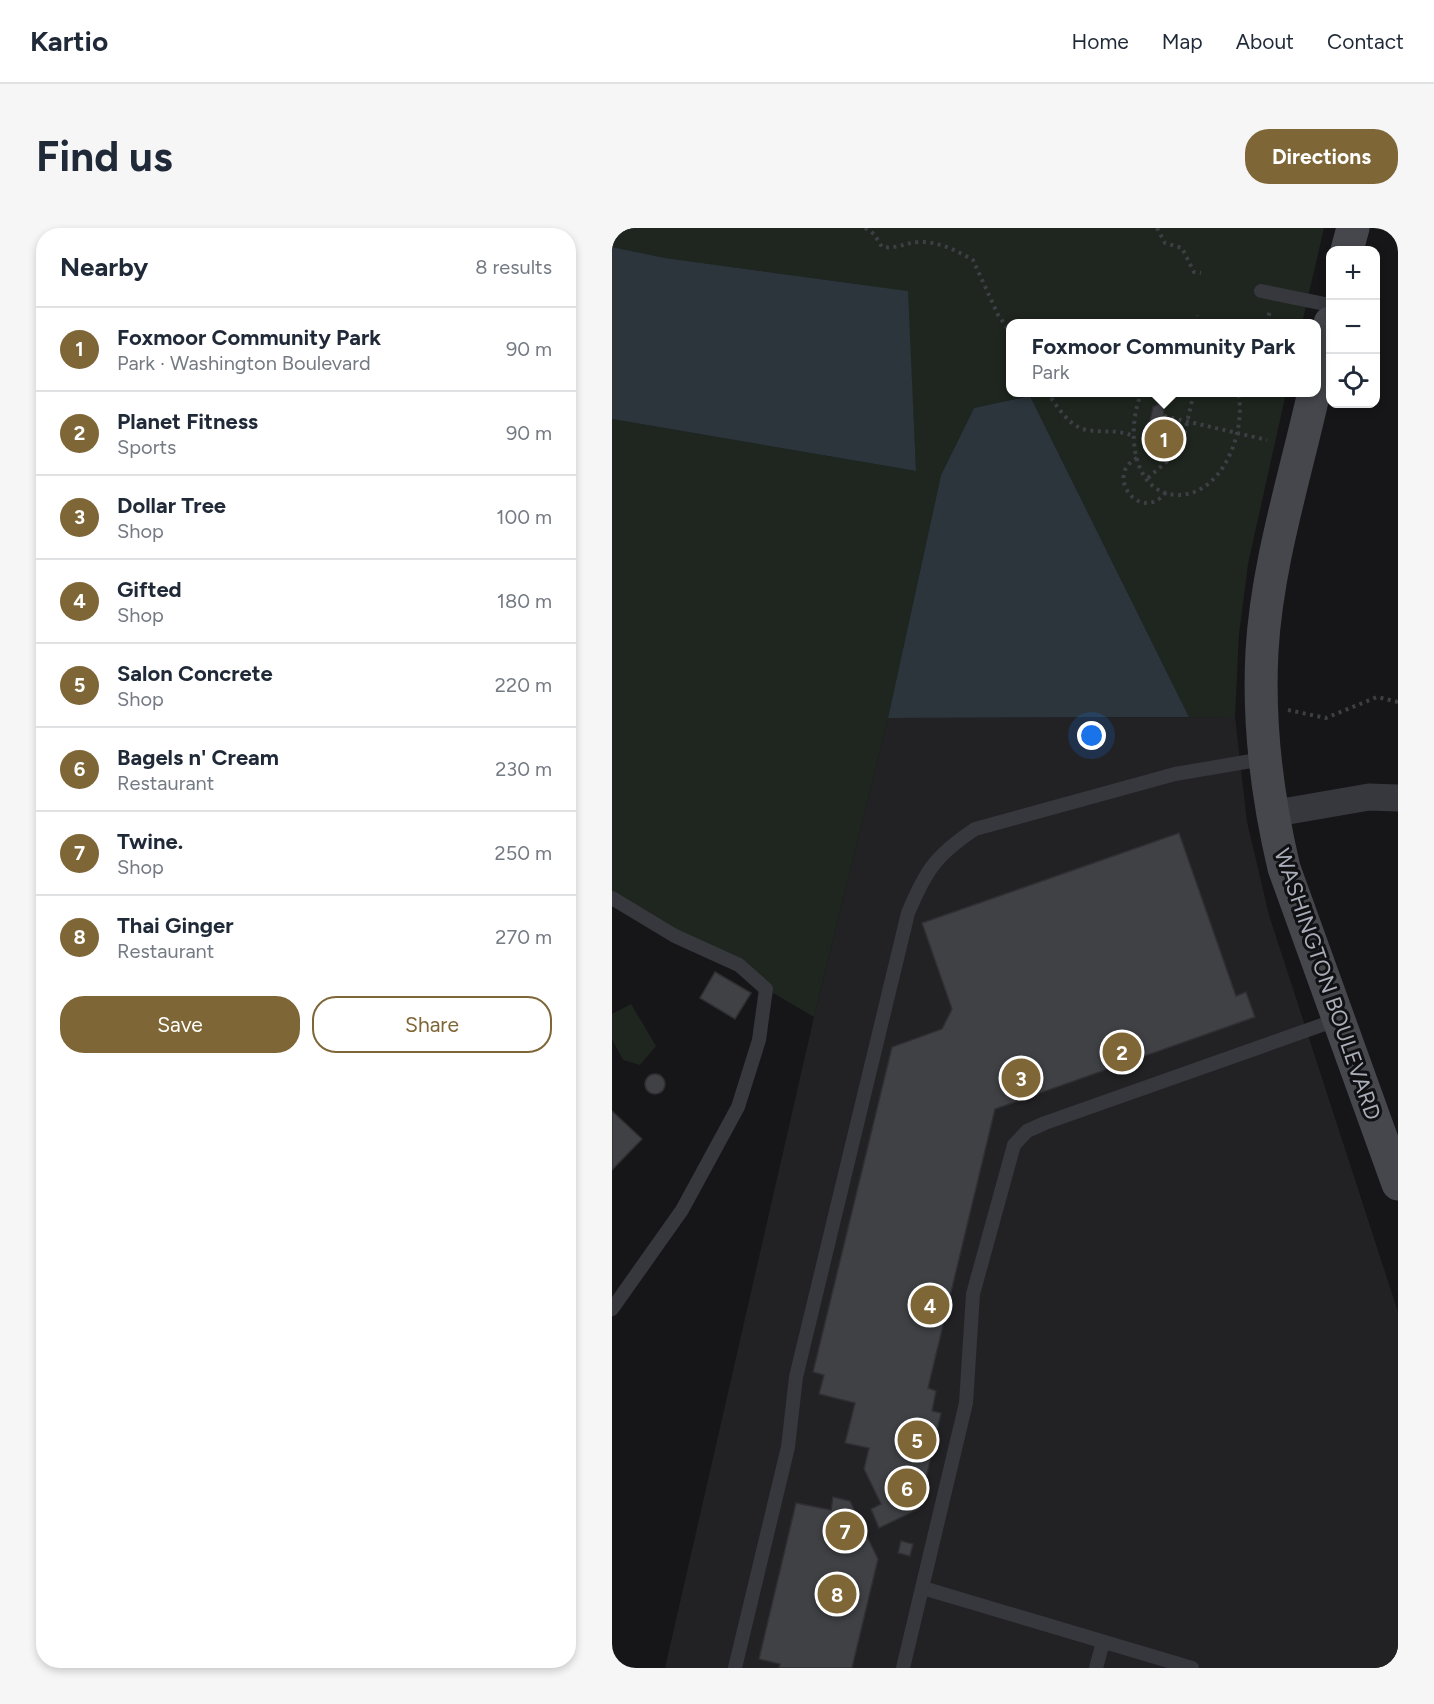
<!DOCTYPE html>
<meta charset="utf-8">
<style>
body{margin:0;font-family:Figtree,sans-serif;background:#f6f6f7;color:#1f2937}
.controls{position:absolute;right:18px;top:18px;display:grid;overflow:hidden;border-radius:12px;box-shadow:0 3px 9px #0003}
.controls button{width:54px;height:54px;display:grid;place-items:center;padding:0;border:0;border-bottom:2px solid #e0e1e3;background:#fff;color:#1f2937;font:30px sans-serif}
.you{position:absolute;left:480px;top:508px;width:21px;height:21px;margin:-15px;border:4px solid #fff;border-radius:50%;background:#1a73e8;box-shadow:0 0 0 9px #1a73e833}
.badge{display:grid;place-items:center;width:39px;height:39px;border-radius:50%;background:#7e6636;color:#fff;font-size:20px;font-weight:700}
.pin{position:absolute;translate:-50% -50%;border:3px solid #fff;box-shadow:0 2px 6px #0006}
.popup{position:absolute;left:394px;top:91px;width:315px;height:78px;box-sizing:border-box;display:grid;place-content:center;border-radius:12px;background:#fff;filter:drop-shadow(0 2px 4px #0005);font-size:20px;white-space:nowrap;color:#747a83}
.popup b{font-size:22px;color:#1f2937}
.popup::after{content:'';position:absolute;left:50%;top:100%;margin-left:-12px;border:12px solid transparent;border-top-color:#fff}
.list{margin:0;padding:0;list-style:none}
h2{display:flex;justify-content:space-between;align-items:center;height:78px;margin:0;padding:0 24px;font-size:26px}
h2 small{font-size:20px;font-weight:400;color:#747a83}
.list li{display:grid;grid-template-columns:39px 1fr auto;gap:18px;align-items:center;box-sizing:border-box;height:84px;padding:0 24px;border-top:2px solid #e0e1e3}
.list b{display:block;font-size:22px;white-space:nowrap}
.list p{margin:0;font-size:20px;white-space:nowrap;color:#747a83}
.list em{font-size:20px;font-style:normal;color:#747a83}
.actions{display:flex;gap:12px;padding:18px 24px}
.actions a{flex:1;padding:14px 0;border:2px solid #7e6636;border-radius:24px;text-align:center;font-size:21px;color:#7e6636}
.actions .main{background:#7e6636;color:#fff}
.icon{flex:none;width:33px;height:33px;fill:none;stroke:currentColor;stroke-width:2;stroke-linecap:round;stroke-linejoin:round}
.map{position:relative;flex:none;width:786px;height:1440px;overflow:hidden;border-radius:24px}
header{display:flex;align-items:center;gap:36px;box-sizing:border-box;height:84px;padding:0 30px;background:#fff;border-bottom:2px solid #e0e1e3}
header strong{font-size:28px}
nav{display:flex;gap:33px;margin-inline-start:auto;font-size:21px}
.intro{display:flex;align-items:center;justify-content:space-between;box-sizing:border-box;height:144px;padding:0 36px}
h1{margin:0;font-size:42px}
.button{padding:15px 27px;border-radius:24px;background:#7e6636;color:#fff;font-size:21px;font-weight:700}
main{display:flex;gap:36px;padding:0 36px}
aside{flex:1;background:#fff;border-radius:24px;box-shadow:0 3px 9px #0003}
.map>svg:first-child{display:block}
.built{fill:#222225}
.green{fill:#1e261f}
.water{fill:#2c353c}
.building{fill:#404145;stroke:#303034;stroke-width:1.5}
.lines{fill:none;stroke-linecap:round;stroke-linejoin:round}
.path{stroke:#3d3f44;stroke-width:4;stroke-dasharray:3 4.5;stroke-linecap:butt}
.lane{stroke:#37383d;stroke-width:14}
.street{stroke:#37383d;stroke-width:27}
.secondary{stroke:#45474d;stroke-width:33}
.labels{text-anchor:middle;stroke-width:6;stroke-linejoin:round;paint-order:stroke}
.street-label{font-size:22px;fill:#a8adb8;stroke:#111113}
</style>
<header>
<strong>Kartio</strong>
<nav><a>Home</a><a>Map</a><a>About</a><a>Contact</a></nav>
</header>
<div class="intro"><h1>Find us</h1><a class="button">Directions</a></div>
<main>
<aside>
<h2>Nearby<small>8 results</small></h2>
<ul class="list">
<li><span class="badge">1</span><div><b>Foxmoor Community Park</b><p>Park · Washington Boulevard</p></div><em>90 m</em></li>
<li><span class="badge">2</span><div><b>Planet Fitness</b><p>Sports</p></div><em>90 m</em></li>
<li><span class="badge">3</span><div><b>Dollar Tree</b><p>Shop</p></div><em>100 m</em></li>
<li><span class="badge">4</span><div><b>Gifted</b><p>Shop</p></div><em>180 m</em></li>
<li><span class="badge">5</span><div><b>Salon Concrete</b><p>Shop</p></div><em>220 m</em></li>
<li><span class="badge">6</span><div><b>Bagels n' Cream</b><p>Restaurant</p></div><em>230 m</em></li>
<li><span class="badge">7</span><div><b>Twine.</b><p>Shop</p></div><em>250 m</em></li>
<li><span class="badge">8</span><div><b>Thai Ginger</b><p>Restaurant</p></div><em>270 m</em></li>
</ul>
<div class="actions"><a class="main">Save</a><a>Share</a></div>
</aside>
<div class="map">
<svg width="786" height="1440" viewBox="0 0 786 1440">
<rect width="100%" height="100%" fill="#161618"/>
<!-- built -->
<polygon class="built" points="623,489 635,594 657,687 786,1084 786,1440 53,1440 202,789 276,490"/>
<!-- green -->
<g class="green">
<polygon points="0,0 712,0 690,95 399,95 399,164 674,165 636,336 627,406 623,489 577,489 418,168 362,180 329,247 276,490 202,789 0,671 0,191 304,243 295,63 52,30 0,19"/>
<polygon points="19,776 44,818 28,837 11,832 0,811 0,786"/>
</g>
<!-- water -->
<g class="water">
<polygon points="0,19 53,30 296,63 304,243 0,191"/>
<polygon points="418,168 577,489 276,490 329,247 362,180"/>
</g>
<!-- building -->
<g class="building">
<polygon points="546,176 551,177 552,188 551,194 541,197 538,192 541,179"/>
<polygon points="567,605 624,768 634,764 643,789 383,881 316,1160 324,1163 320,1183 329,1185 307,1281 267,1300 259,1281 269,1276 252,1241 257,1220 233,1215 243,1175 207,1166 212,1147 201,1144 280,819 330,801 340,781 310,695"/>
<polygon points="103,744 139,765 123,791 88,770"/>
<circle cx="43" cy="856" r="10"/>
<polygon points="0,883 30,911 0,942"/>
<polygon points="221,1269 238,1273 266,1331 240,1440 167,1440 168,1436 147,1431 184,1275 219,1282"/>
<polygon points="289,1313 301,1316 298,1328 286,1325"/>
</g>
<g class="lines">
<!-- path -->
<g class="path">
<path d="M253 0 262 6 270 19C286 21 292 15 307 14 326 13 345 23 361 32L386 87 399 105"/>
<polyline points="545,0 553,15 570,20 582,44 589,45"/>
<polyline points="584,95 585,87"/>
<polyline points="655,95 658,82"/>
<path d="M435 164C445 178 457 199 475 202 491 205 505 201 521 208"/>
<path d="M530 164C515 196 517 265 565 267 611 268 635 202 626 164"/>
<polyline points="552,188 655,212"/>
<path d="M525 230C491 247 529 297 554 264"/>
<polyline points="536,250 569,221 582,164"/>
<polyline points="676,482 714,490 765,469 786,474"/>
</g>
<!-- lane -->
<g class="lane">
<polyline points="649,63 718,77"/>
<polyline points="0,670 63,708 127,737 154,761 147,812 126,879 70,982 0,1081"/>
<polyline points="311,1360 580,1440"/>
<path d="M123 1440 176 1219 184 1149 296 685C314 642 324 627 363 601L563 546 651 531"/>
<polyline points="291,1440 354,1175 361,1066 402,917 415,903 433,895 727,791"/>
<polyline points="484,1440 491,1414"/>
</g>
<!-- street -->
<polyline class="street" points="659,586 757,569 786,570"/>
<!-- secondary -->
<g class="secondary">
<polyline points="735,22 741,0"/>
<polyline points="705,153 718,95"/>
<path d="M702 164C683 249 655 336 650 423 646 497 655 568 672 640L786 956"/>
</g>
</g>
<g class="labels">
<!-- street labels -->
<g class="street-label">
<text transform="translate(716 756) rotate(71)" y="8">WASHINGTON BOULEVARD</text>
</g>
</g>
</svg>
<div class="controls">
<button>+</button>
<button>−</button>
<button><svg class="icon" aria-label="locate" viewBox="0 0 24 24"><circle cx="12" cy="12" r="6"/><path d="M12 2v4M12 18v4M2 12h4M18 12h4"/></svg></button>
</div>
<div class="you"></div>
<div class="pin badge" style="left:552px;top:211px">1</div>
<div class="popup"><b>Foxmoor Community Park</b>Park</div>
<div class="pin badge" style="left:510px;top:824px">2</div>
<div class="pin badge" style="left:409px;top:850px">3</div>
<div class="pin badge" style="left:318px;top:1077px">4</div>
<div class="pin badge" style="left:305px;top:1212px">5</div>
<div class="pin badge" style="left:295px;top:1260px">6</div>
<div class="pin badge" style="left:233px;top:1303px">7</div>
<div class="pin badge" style="left:225px;top:1366px">8</div>
</div>
</main>
